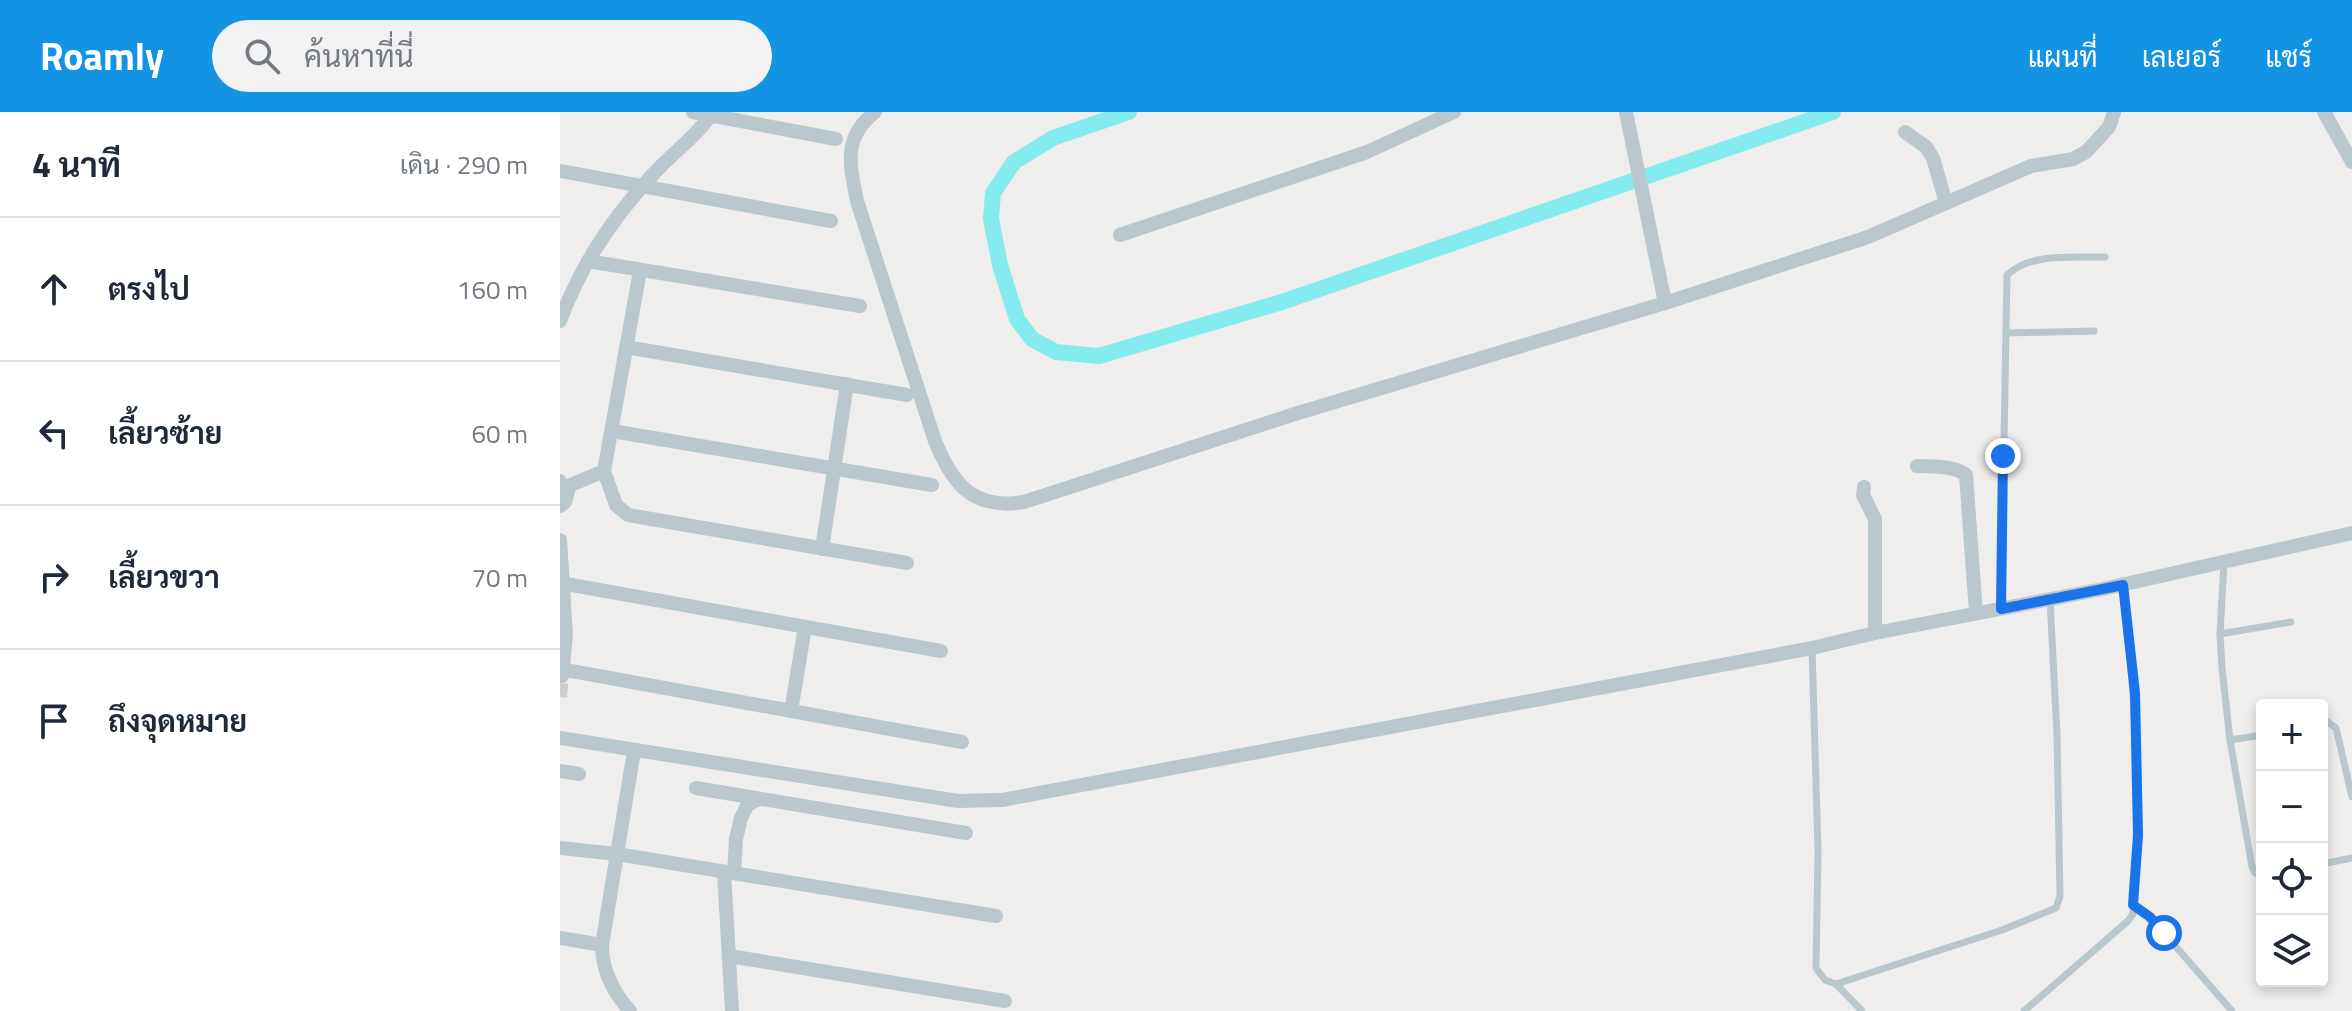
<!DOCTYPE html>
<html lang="th">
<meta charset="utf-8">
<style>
body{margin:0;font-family:"Titillium Web",Sarabun,sans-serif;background:#f2f2f3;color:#1f2937}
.controls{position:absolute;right:24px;bottom:24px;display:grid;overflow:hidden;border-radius:8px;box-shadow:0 4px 12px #0003}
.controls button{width:72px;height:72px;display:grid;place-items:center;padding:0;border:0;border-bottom:2px solid #e0e1e3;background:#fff;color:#1f2937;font:40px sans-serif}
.stop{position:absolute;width:24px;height:24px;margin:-18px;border:6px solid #1a73e8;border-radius:50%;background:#fff}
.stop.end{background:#1a73e8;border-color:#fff;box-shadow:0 2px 8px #0008}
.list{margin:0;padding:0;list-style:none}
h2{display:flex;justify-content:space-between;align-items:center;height:104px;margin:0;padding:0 32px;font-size:34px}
h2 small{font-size:26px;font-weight:400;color:#747a83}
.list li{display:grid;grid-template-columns:52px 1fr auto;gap:24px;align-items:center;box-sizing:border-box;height:144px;padding:0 32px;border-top:2px solid #e0e1e3}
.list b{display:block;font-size:30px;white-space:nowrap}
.list em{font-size:26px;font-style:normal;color:#747a83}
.icon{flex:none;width:44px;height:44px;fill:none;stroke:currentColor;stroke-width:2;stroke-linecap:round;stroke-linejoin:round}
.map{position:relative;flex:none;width:1792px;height:899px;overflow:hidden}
header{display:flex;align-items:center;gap:48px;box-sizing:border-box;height:112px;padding:0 40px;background:#1293e4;color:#fff}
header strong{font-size:38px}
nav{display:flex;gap:44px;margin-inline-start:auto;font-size:28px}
.search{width:560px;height:72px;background:#f2f2f3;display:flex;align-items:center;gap:20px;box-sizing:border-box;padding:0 28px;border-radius:44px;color:#747a83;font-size:30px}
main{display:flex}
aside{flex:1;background:#fff}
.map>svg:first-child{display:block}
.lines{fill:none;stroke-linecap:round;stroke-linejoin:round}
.canal{stroke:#84ebef;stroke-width:16}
.minor-tunnel{stroke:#ceced0;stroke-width:14;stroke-dasharray:14 7;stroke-linecap:butt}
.service{stroke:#bac8cd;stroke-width:7}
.minor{stroke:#bac8cd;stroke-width:14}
.route{stroke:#1a73e8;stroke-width:10}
</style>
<header>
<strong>Roamly</strong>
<div class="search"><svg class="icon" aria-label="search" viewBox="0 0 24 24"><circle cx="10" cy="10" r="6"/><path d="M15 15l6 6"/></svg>ค้นหาที่นี่</div>
<nav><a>แผนที่</a><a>เลเยอร์</a><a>แชร์</a></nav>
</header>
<main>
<aside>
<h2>4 นาที<small>เดิน · 290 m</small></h2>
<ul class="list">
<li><svg class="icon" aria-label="ahead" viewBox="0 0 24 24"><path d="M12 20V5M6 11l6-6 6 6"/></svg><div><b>ตรงไป</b></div><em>160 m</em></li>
<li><svg class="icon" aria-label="left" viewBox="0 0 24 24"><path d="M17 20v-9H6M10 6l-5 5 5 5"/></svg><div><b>เลี้ยวซ้าย</b></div><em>60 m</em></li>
<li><svg class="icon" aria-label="right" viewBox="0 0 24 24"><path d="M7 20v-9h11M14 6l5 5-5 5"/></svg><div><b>เลี้ยวขวา</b></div><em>70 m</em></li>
<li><svg class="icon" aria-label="arrive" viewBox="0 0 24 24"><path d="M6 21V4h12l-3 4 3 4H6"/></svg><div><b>ถึงจุดหมาย</b></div></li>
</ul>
</aside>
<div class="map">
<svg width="1792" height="899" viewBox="0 0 1792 899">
<rect width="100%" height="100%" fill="#f0eded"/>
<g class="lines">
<!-- canal -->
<polyline class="canal" points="569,0 493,26 454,50 433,81 431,107 440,153 457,207 472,227 496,240 539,244 722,190 1273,0"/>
<!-- minor-tunnel -->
<polyline class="minor-tunnel" points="0,585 2,566"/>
<!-- service -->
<g class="service">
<polyline points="1446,221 1534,219"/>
<polyline points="1664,451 1660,522 1662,556 1670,628 1692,755 1695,761 1702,765"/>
<path d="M1441 497 1447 163C1472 140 1513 146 1545 145"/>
<polyline points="1660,522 1731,510"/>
<polyline points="1252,536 1258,739 1256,856 1265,868 1276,872 1302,899"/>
<polyline points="1762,612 1768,610 1776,616 1792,685"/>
<polyline points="1670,628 1702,623"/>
<polyline points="1762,752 1792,746"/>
<polyline points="1573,793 1590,805 1672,899"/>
<polyline points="1276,872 1442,818 1496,796 1500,784 1497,623 1490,487"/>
<path d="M1464 899 1568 809 1573 802C1582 691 1575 583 1563 473"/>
</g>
<!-- minor -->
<g class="minor">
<polyline points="133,0 276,27"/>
<path d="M315 0C282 26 290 53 297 89L375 329C393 373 413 398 464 390L738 301 1105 191 1308 125 1471 54 1513 47 1526 40 1549 15 1554 0"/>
<polyline points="1066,0 1105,191"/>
<polyline points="1764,0 1792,50"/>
<polyline points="1345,20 1366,35 1373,46 1386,91"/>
<polyline points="0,59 271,109"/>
<polyline points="560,123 807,40 894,0"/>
<polyline points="28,149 300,194"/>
<path d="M0 209C22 150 57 99 101 54 119 36 139 21 153 0"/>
<polyline points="66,235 347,283"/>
<polyline points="52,319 372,373"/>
<path d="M1357 354C1373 355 1394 353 1406 363L1416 501"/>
<polyline points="44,359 56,393 68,403 347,451"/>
<polyline points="6,375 44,359 80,159"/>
<polyline points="1304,375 1303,383 1315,407 1315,521"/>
<polyline points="0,394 5,390 8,380 0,369"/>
<polyline points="0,428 6,523 2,564"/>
<polyline points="262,437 287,272"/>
<polyline points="0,471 381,539"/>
<polyline points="0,557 402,630"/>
<polyline points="231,599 245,515"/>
<polyline points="0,626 398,689 442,688 1252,536 1315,521 1543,477 1792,421"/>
<polyline points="0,659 19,662"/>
<polyline points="136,676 406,721"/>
<polyline points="0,736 57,742 436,804"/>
<polyline points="164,760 172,899"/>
<polyline points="174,761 176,727 181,706 188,692 197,688"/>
<polyline points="0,826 42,833"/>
<polyline points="169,844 445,889"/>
<path d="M70 899C53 880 42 859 42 833L74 639"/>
</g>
</g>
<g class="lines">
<!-- route -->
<polyline class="route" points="1443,344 1441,497 1563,473 1575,581 1578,723 1573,793 1590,805 1604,821"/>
</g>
</svg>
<div class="controls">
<button>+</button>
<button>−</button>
<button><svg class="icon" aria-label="locate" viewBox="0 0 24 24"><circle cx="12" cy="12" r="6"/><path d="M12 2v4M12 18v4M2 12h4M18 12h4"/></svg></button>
<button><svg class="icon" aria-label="layers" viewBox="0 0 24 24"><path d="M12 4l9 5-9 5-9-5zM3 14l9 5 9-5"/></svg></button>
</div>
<div class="stop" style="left:1604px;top:821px"></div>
<div class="stop end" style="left:1443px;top:344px"></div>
</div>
</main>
